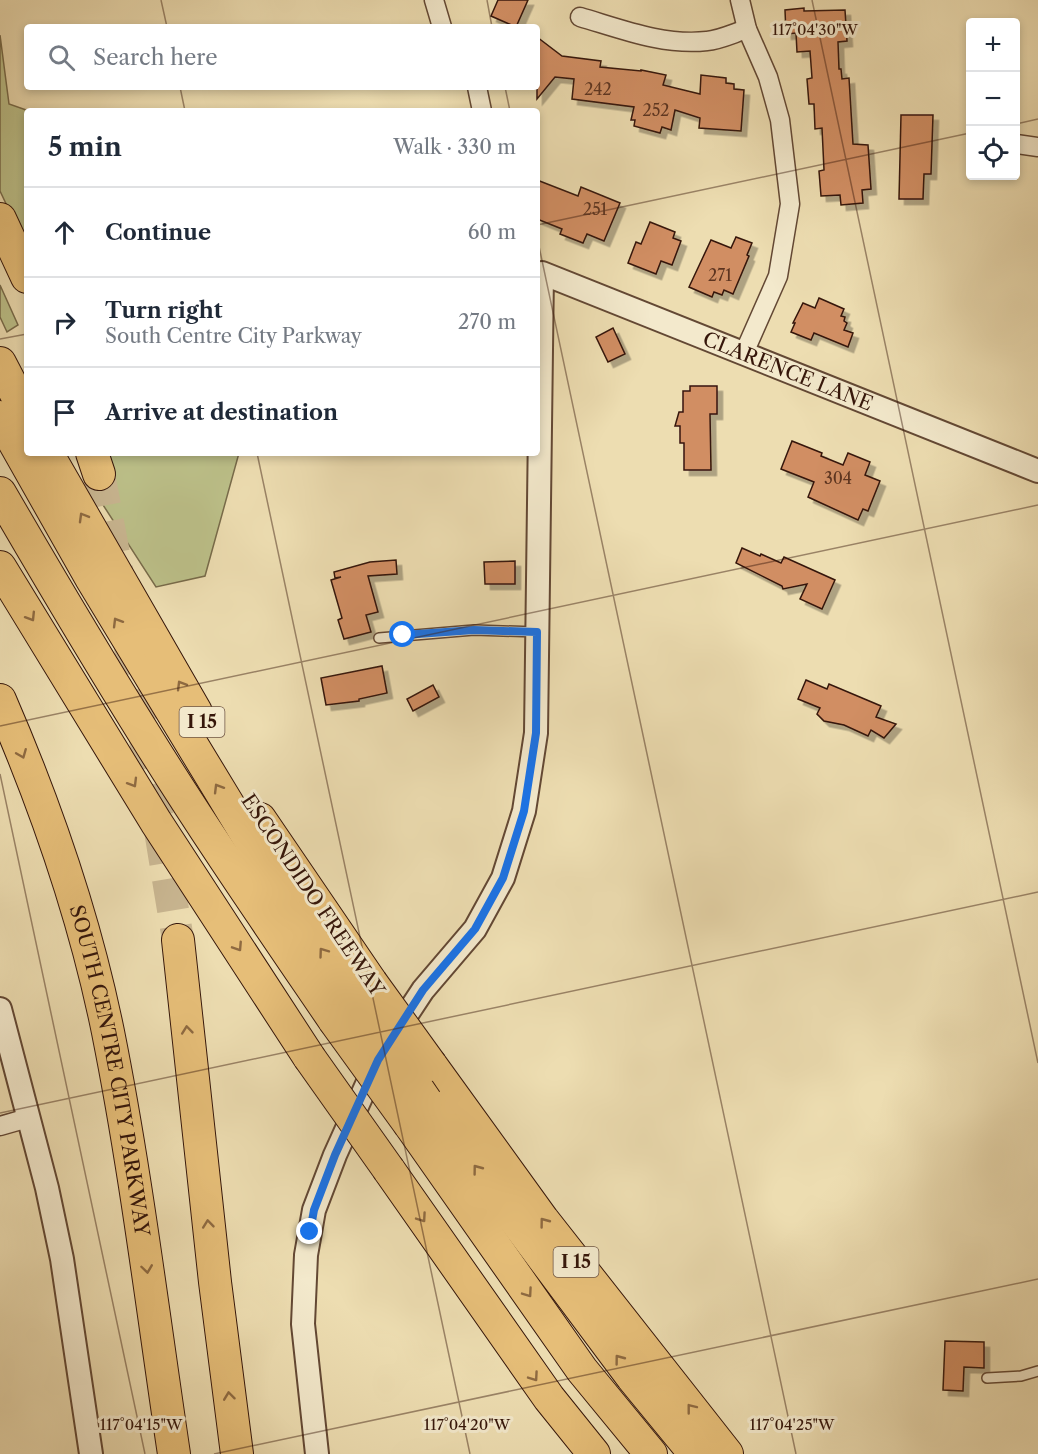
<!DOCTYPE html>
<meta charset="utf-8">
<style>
body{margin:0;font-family:"Libre Caslon Text",serif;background:#f6f6f7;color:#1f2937}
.controls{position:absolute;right:18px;top:18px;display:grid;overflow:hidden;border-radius:6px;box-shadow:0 3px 9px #0003}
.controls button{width:54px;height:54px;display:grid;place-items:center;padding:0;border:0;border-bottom:2px solid #e0e1e3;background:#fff;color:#1f2937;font:30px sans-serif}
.stop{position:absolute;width:18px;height:18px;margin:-14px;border:4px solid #1a73e8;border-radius:50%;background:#fff}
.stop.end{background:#1a73e8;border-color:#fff;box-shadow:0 2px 6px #0008}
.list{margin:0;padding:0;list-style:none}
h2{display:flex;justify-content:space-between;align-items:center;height:78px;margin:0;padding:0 24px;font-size:26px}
h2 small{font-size:20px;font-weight:400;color:#747a83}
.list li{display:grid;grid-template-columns:39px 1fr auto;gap:18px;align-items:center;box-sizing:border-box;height:90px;padding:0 24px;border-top:2px solid #e0e1e3}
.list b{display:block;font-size:22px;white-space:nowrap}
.list p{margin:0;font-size:20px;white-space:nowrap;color:#747a83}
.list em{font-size:20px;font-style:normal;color:#747a83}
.icon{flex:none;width:33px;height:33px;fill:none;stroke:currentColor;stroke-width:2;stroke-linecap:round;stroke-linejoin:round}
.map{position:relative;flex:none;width:1038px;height:1454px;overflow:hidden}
.search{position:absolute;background:#fff;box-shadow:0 3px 9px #0003;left:24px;top:24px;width:516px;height:66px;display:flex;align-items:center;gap:15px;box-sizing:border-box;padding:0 21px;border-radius:6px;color:#747a83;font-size:22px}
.panel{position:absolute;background:#fff;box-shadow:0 3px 9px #0003;left:24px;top:108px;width:516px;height:348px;border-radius:6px}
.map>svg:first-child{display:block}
.green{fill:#bcc089;stroke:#786b4a;stroke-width:1.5}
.building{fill:#d18e64;stroke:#35160a;stroke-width:1.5;filter:url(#shadow)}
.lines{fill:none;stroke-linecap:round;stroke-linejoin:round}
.motorway-tunnel{stroke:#c8b590;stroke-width:32;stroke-dasharray:32 16;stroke-linecap:butt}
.service-casing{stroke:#634834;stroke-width:12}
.minor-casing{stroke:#634834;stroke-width:21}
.tertiary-casing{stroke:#634834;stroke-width:26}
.motorway-casing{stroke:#35160a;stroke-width:34}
.service{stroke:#f3e9cc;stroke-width:9}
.minor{stroke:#f3e9cc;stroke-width:18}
.tertiary{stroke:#f3e9cc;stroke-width:22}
.motorway{stroke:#e6be78;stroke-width:32}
.motorway-bridge-casing{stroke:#35160a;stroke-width:34;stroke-linecap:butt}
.motorway-bridge{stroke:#e6be78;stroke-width:32}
.oneway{stroke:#8e6a41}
.route{stroke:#1a73e8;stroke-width:8}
.ticks{fill:none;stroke:#35160a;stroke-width:1.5;stroke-opacity:0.45}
.labels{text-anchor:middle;stroke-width:6;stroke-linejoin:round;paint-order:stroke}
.number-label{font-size:16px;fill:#5c3420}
.shield{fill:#f3e9cc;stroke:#6e5544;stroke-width:1.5}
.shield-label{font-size:18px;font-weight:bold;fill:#35160a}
.street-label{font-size:20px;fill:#35160a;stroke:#f3e9cc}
.ticks-label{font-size:15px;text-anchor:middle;fill:#35160a;stroke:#f3e9cc;stroke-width:6;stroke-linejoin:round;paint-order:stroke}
</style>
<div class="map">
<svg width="1038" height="1454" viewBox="0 0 1038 1454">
<defs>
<filter id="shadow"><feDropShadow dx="5.5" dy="5.5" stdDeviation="0" flood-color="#0004"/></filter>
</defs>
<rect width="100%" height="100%" fill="#edddb1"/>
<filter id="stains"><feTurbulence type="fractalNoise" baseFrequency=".00333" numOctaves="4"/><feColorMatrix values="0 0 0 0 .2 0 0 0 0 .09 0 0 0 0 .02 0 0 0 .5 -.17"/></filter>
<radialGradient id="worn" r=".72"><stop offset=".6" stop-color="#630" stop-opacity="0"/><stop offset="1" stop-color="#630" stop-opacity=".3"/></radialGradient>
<!-- green -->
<g class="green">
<polygon points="0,35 9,104 29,111 27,111 27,248 0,191"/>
<polygon points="0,285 18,325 7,332 0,317"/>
<polygon points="102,453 239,453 205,576 156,587 85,477"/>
</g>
<!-- building -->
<g class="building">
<polygon points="498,0 528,0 516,27 491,16"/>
<polygon points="804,8 804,11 845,10 847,41 838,42 839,69 841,69 842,79 849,78 853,144 868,145 871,189 862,190 863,203 841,205 840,195 821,196 819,171 824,170 822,128 815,129 814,104 809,104 807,79 812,78 810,51 797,52 796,33 786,34 785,10"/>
<polygon points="537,37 562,56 601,61 600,67 641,71 641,70 666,75 663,85 700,94 701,75 726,78 726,83 734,84 734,89 744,90 741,131 699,128 700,118 675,110 671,130 662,127 660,133 634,126 635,120 631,120 634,107 572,99 574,79 555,77 537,99"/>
<polygon points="901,115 933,115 931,174 924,174 923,199 899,199"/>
<polygon points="537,180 578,196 581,187 620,203 604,241 587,234 583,243 560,234 562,229 537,219"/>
<polygon points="650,222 675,232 673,238 681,241 672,265 661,261 656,274 628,263 636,242 641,244"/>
<polygon points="736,237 752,243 747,255 749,256 733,294 724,290 722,295 714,292 712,297 689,287 711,240 731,248"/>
<polygon points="819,298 844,309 841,316 845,317 844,321 847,323 844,330 853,333 848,347 814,333 811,340 791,332 795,323 793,323 803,303 815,308"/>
<polygon points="613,328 625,354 608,362 596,337"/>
<polygon points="690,386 717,386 717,414 710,414 711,470 684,470 684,443 680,443 680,426 675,426 679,412 683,412 683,391 690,391"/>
<polygon points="792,441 822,453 821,456 843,465 848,453 870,462 865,475 880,481 868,511 863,509 858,520 808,497 814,482 781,469"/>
<polygon points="742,548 760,556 761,554 781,563 784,557 835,580 822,609 800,599 807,584 783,589 782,586 736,563"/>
<polygon points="396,560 397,574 368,576 378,612 366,615 371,632 344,639 338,620 342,618 331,580 341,577 335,578 334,572 370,562"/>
<polygon points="515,561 515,584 485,584 484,562"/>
<polygon points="382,666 387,693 359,699 359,701 326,705 321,678"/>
<polygon points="806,680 827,689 829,684 881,706 876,717 896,724 884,738 871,730 868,736 844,725 824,721 817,714 820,708 798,699"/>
<polygon points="433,685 439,697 413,711 407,699"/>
<polygon points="945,1341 984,1342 984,1368 964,1367 963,1391 943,1390"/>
</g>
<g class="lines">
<!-- motorway-tunnel -->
<g class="motorway-tunnel">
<polyline points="99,474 118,575"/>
<polyline points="129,642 178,940"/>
</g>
<defs>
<g id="service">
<polyline points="379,638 474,630 537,632"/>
<polyline points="987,1378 1021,1376 1038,1371"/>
</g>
<g id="minor">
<polyline points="434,0 442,27"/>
<polyline points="740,0 747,29 768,77 780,120 790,204 778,276 744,353"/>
<path d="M580 17C621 29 664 46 707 41 720 40 734 33 747 29"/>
<polyline points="477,87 482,111"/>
<polyline points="1016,144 1038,147"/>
<polyline points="0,1126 28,1118"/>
</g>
<g id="tertiary">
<polyline points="0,1009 47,1188 62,1259 91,1454"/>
<path id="s1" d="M394 1034 423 990 475 929 503 878 524 811 536 733 542 273 1038 471"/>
<polyline points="317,1454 303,1324 306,1255 314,1210 335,1155 377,1062"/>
</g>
<g id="motorway">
<polyline points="0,219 27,277"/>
<polyline points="0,363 27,415"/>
<polyline points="0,417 91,578 288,903 357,1000"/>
<polyline points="47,453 196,712"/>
<polyline points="92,453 99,474"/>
<path d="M0 493C47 574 95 655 145 735 205 832 270 926 334 1020"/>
<polyline points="0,567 156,822 309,1057"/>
<path id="s2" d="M0 700C46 806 85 919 108 1032 136 1172 153 1314 174 1454"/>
<polyline points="260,819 371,982"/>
<polyline points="178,940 215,1282 237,1454"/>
<polyline points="431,1065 543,1220 727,1454"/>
<polyline points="426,1101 632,1377 695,1454"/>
<polyline points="410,1125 582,1370 651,1454"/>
<polyline points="389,1170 549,1398 594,1454"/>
</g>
</defs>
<!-- service casing -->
<use href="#service" class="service-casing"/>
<!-- minor casing -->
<use href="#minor" class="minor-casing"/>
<!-- tertiary casing -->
<use href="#tertiary" class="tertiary-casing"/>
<!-- motorway casing -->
<use href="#motorway" class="motorway-casing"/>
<!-- service -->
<use href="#service" class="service"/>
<!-- minor -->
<use href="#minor" class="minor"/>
<!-- tertiary -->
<use href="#tertiary" class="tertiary"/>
<!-- motorway -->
<use href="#motorway" class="motorway"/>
<defs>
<g id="motorway-bridge">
<polyline points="371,982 431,1065"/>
<polyline points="357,1000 426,1101"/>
<polyline points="334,1020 410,1125"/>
<polyline points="309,1057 389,1170"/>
</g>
</defs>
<!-- motorway-bridge casing -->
<use href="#motorway-bridge" class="motorway-bridge-casing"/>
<!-- motorway-bridge -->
<use href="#motorway-bridge" class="motorway-bridge"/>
</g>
<!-- one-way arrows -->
<defs><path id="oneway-chevron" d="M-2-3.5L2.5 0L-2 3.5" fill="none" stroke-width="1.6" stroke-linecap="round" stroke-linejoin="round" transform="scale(1.5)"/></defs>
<g class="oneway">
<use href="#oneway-chevron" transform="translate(83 517) rotate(-120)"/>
<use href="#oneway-chevron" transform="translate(31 617) rotate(58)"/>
<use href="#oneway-chevron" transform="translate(117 622) rotate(-121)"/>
<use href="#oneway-chevron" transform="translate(181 685) rotate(-121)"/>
<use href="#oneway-chevron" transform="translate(22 754) rotate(68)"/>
<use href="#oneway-chevron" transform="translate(133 783) rotate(59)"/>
<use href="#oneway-chevron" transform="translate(218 788) rotate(-121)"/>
<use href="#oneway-chevron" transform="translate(238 947) rotate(57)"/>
<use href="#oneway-chevron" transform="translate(323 952) rotate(-126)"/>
<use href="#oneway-chevron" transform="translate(187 1030) rotate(-96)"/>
<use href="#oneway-chevron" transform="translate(477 1169) rotate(-127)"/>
<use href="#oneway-chevron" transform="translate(422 1218) rotate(55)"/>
<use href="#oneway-chevron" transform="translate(544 1222) rotate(-127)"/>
<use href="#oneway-chevron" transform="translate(208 1224) rotate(-96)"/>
<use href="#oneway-chevron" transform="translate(147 1269) rotate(82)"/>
<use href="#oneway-chevron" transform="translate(528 1293) rotate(55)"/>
<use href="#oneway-chevron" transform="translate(619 1359) rotate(-127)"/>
<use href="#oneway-chevron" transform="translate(534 1377) rotate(55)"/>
<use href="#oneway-chevron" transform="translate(229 1396) rotate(-97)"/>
<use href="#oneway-chevron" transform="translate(691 1408) rotate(-128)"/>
</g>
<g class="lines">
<!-- route -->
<polyline class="route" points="310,1232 314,1210 335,1155 378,1060 423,990 475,929 503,878 524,811 536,733 537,632 474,630 403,635"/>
</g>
<!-- ticks -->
<path class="ticks" d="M161 0 167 27M487 0 492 27M812 0 1038 1063M180 87 185 111M505 87 510 111M1016 124 1038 119M537 225 970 133M537 237 796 1454M0 339 27 334M257 453 470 1454M0 726 1038 505M0 774 145 1454M0 1113 1038 892M214 1454 1038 1279"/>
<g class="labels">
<!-- number labels -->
<g class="number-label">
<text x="598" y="95">242</text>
<text x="656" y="116">252</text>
<text x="595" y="215">251</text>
<text x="720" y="281">271</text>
<text x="838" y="484">304</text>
</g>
<!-- shield labels -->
<g class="shield">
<rect x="179.5" y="707" width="45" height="30" rx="4.5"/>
<rect x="553.5" y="1247" width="45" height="30" rx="4.5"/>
</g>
<g class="shield-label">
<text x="202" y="728">I 15</text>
<text x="576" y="1268">I 15</text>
</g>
<!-- street labels -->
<g class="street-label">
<text dy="7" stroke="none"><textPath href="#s1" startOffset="1065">CLARENCE LANE</textPath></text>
<text transform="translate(313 895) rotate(56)" y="7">ESCONDIDO FREEWAY</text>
<text dy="7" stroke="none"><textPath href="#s2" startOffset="388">SOUTH CENTRE CITY PARKWAY</textPath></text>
</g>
</g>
<g class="ticks-label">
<text x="815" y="35">117°04'30"W</text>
<text x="141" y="1430">117°04'15"W</text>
<text x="467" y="1430">117°04'20"W</text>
<text x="792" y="1430">117°04'25"W</text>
</g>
<rect width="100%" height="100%" filter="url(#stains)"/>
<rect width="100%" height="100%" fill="url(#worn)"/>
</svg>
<div class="controls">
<button>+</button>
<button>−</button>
<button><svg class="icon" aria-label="locate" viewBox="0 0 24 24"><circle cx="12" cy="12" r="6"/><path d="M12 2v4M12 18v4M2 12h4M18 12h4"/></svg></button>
</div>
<div class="stop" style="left:403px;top:635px"></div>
<div class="stop end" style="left:310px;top:1232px"></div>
<div class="search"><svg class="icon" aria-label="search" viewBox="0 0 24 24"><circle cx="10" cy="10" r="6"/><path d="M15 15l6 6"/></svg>Search here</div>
<section class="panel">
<h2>5 min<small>Walk · 330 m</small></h2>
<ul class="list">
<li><svg class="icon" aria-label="ahead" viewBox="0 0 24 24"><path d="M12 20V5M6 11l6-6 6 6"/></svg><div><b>Continue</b></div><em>60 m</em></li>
<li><svg class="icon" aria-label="right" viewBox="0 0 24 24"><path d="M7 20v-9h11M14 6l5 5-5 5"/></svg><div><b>Turn right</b><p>South Centre City Parkway</p></div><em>270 m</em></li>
<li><svg class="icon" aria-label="arrive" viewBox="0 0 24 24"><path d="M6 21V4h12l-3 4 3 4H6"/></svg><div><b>Arrive at destination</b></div></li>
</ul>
</section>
</div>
